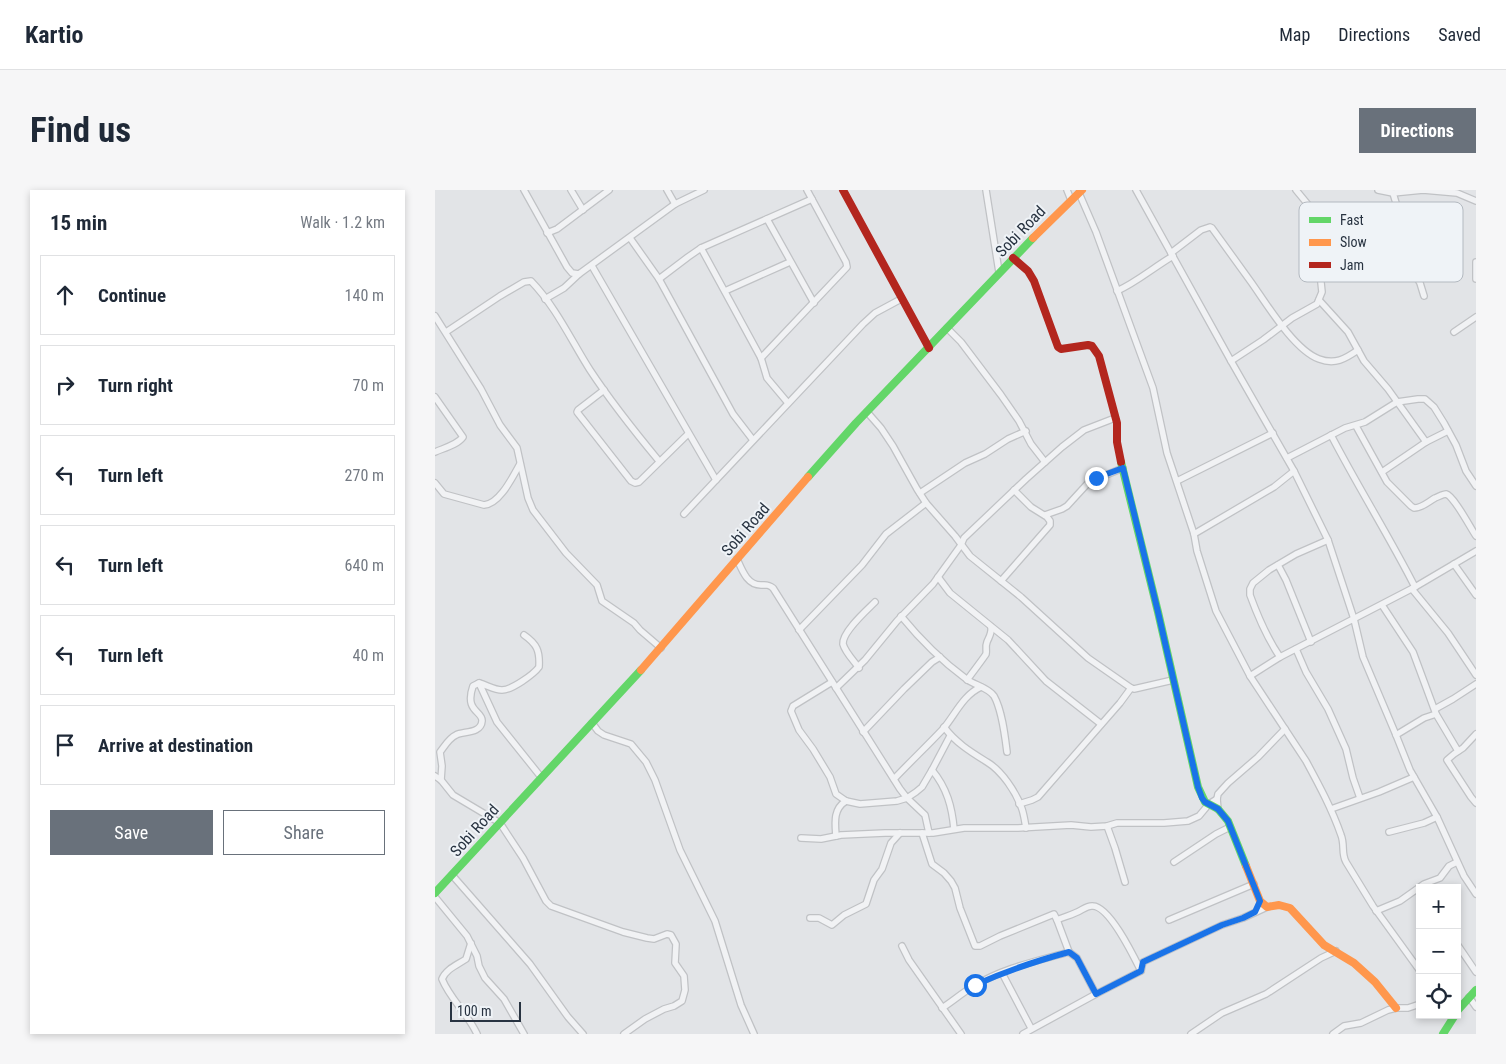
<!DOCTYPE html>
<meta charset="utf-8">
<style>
body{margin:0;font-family:"Roboto Condensed",sans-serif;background:#f6f6f7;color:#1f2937}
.controls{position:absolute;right:15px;bottom:15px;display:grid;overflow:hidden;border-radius:0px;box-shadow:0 2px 8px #0003}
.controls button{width:45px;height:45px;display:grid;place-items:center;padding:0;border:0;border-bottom:1px solid #e0e1e3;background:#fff;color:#1f2937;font:25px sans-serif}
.scale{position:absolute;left:15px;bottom:12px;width:71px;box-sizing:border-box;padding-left:5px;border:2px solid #283341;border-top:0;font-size:14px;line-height:18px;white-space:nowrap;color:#283341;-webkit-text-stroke:4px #eff3f7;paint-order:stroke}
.stop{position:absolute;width:15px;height:15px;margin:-11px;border:4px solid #1a73e8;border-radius:50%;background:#fff}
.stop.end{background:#1a73e8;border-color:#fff;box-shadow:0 1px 5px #0008}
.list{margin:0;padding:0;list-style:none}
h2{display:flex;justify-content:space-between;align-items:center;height:65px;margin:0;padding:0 20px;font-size:21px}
h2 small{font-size:16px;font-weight:400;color:#747a83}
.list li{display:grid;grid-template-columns:32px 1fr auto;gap:15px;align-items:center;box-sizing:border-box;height:80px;margin:0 10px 10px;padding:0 10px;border:1px solid #e0e1e3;border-radius:0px}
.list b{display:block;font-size:19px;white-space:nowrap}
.list em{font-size:16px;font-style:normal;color:#747a83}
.actions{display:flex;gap:10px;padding:15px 20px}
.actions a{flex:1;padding:11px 0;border:1px solid #69717b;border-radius:0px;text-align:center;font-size:18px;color:#69717b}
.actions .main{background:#69717b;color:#fff}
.icon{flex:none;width:28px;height:28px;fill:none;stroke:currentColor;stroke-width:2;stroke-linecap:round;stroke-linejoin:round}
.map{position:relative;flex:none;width:1041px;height:844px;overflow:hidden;border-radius:0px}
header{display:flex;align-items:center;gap:30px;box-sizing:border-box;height:70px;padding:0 25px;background:#fff;border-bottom:1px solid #e0e1e3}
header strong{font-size:24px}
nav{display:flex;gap:28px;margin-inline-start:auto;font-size:18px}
.intro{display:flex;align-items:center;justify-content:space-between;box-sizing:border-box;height:120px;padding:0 30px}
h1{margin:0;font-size:35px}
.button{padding:12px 22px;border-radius:0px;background:#69717b;color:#fff;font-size:18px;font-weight:700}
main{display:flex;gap:30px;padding:0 30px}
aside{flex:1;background:#fff;border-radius:0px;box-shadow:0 2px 8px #0003}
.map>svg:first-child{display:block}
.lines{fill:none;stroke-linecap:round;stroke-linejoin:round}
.street-casing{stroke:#c0c2c5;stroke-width:8}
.street{stroke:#f1f2f4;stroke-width:5.5}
.fast{stroke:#63d668;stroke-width:8}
.slow{stroke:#ff974d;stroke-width:8}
.jam{stroke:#b3261e;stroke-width:8}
.route{stroke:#1a73e8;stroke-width:6}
.labels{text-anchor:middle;stroke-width:4;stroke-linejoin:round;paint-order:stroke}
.street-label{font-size:16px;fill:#283341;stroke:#eff3f7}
.key{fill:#eff3f7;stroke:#b3b9c0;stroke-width:1}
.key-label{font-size:14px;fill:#283341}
</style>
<header>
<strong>Kartio</strong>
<nav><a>Map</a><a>Directions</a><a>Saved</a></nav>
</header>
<div class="intro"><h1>Find us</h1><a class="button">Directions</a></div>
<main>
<aside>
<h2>15 min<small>Walk · 1.2 km</small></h2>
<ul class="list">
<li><svg class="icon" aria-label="ahead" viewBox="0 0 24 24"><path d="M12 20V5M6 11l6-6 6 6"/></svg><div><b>Continue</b></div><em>140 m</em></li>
<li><svg class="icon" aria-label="right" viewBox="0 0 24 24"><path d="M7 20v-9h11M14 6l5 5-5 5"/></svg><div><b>Turn right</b></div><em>70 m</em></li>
<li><svg class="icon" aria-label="left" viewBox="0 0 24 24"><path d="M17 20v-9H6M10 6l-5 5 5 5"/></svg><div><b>Turn left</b></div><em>270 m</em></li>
<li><svg class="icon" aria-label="left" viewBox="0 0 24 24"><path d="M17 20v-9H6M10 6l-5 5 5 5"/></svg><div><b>Turn left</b></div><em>640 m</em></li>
<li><svg class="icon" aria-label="left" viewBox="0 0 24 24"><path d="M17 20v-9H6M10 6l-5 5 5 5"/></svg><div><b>Turn left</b></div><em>40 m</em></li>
<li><svg class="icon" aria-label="arrive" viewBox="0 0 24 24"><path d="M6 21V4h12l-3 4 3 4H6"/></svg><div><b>Arrive at destination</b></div></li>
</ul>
<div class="actions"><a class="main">Save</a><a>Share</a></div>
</aside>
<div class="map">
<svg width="1041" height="844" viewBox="0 0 1041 844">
<rect width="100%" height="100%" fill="#e2e4e7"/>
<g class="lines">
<defs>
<g id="street">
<polyline points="89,0 132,77 137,83 144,84 240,14 269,0"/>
<polyline points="136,0 148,20"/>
<polyline points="232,0 240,14"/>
<polyline points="551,0 564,82"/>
<polyline points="632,0 636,10"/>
<polyline points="701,0 796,171 859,281 893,350 919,429 928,467 961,545 975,580 1002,627 1029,686 1041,704"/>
<polyline points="943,0 958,3 988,0 1022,3 1041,11"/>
<path d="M644 3 661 42 718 198 732 263 759 344 762 361 781 421 815 486 871 571C884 595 897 619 906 645 910 655 906 663 911 672L938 716 985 781"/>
<polyline points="958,3 961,13 971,28 976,43 981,63 981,86 985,93 989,106"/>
<polyline points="332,29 379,113"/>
<polyline points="112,43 122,39 174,0"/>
<polyline points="195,48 224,89 298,224 318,250"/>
<polyline points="266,58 326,168 332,188 353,213"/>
<path d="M736 63 766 40 775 37 777 38C790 56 803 74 816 92 831 113 859 160 884 169 900 175 910 169 923 160"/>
<polyline points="1041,72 1041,89"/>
<polyline points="157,76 281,290"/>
<polyline points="224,89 253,67 266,58 377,9"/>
<polyline points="290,101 355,72"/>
<path d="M682 101C702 92 719 77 738 66"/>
<polyline points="110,109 129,98 144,84"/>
<polyline points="884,110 913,142 929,171 953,199 991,252"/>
<polyline points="0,126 46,199 65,235 82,258 93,308 98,320 131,363 162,395 167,411 199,433 205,440 226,458"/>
<polyline points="512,138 526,152 566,205 584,231 596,254 610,272"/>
<path d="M11 142 65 106 89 92 96 91C121 117 136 150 155 180 176 212 200 242 224 271"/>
<polyline points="1019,142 1041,127"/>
<polyline points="326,168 412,77 411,72 372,0"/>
<path d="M796 171 828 150 857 128 882 114 887 102 883 64C888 55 900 51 894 40L861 0"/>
<polyline points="169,200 143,220 142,222 196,291 200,293 204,292 253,244"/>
<path d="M0 207 28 247C22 255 9 258 0 262"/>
<polyline points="432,222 446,238 458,256 482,299 491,313 520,346 535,366 586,407 653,468 696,498 699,499 738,490"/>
<path d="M921 236 952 292 976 316 979 318C987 318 993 312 1000 308 1003 307 1008 304 1011 304 1019 306 1036 339 1041 346"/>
<path d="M896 245C923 297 954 346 980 397"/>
<polyline points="852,268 910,238 930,232 962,212 983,209 990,209 999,217 1009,233 1021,255 1031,281 1041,296"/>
<polyline points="947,282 991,252 1013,241"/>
<polyline points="742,291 838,243"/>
<path d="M0 293 9 304 49 315C65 314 78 286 85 274"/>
<polyline points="485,303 530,273 550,264 573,249 591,241"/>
<polyline points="249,324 428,134 440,123 466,109"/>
<polyline points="610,325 627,319 632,316 654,292 688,278"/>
<polyline points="759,344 839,297 859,281"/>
<path d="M302 369C307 380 312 395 326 395 331 395 333 394 338 398L465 599 472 608 490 625 494 643"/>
<polyline points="1019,374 1041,405"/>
<polyline points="843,375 851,390 876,452"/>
<polyline points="503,387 515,403 573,450 611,491 666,534"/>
<polyline points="566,391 615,335 615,331 612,327 596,317 579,300"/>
<polyline points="977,399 1013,443 1041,485"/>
<polyline points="947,415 978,462 1001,524 1023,561"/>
<path d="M466 426C484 448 507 471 530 488 538 495 553 497 559 506 567 520 570 546 572 562"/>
<polyline points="364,440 427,375 451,344 491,313"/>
<polyline points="861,459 871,482 893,519 911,559 918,588 925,608"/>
<path d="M845 467C832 448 823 427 815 405V399L818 393 834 380 861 364 893 350"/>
<path d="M424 478C419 471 410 462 408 454 407 442 432 420 440 412"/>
<polyline points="815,486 845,467 980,397 1041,361"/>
<path d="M532 490C535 486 550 466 551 464 552 460 550 457 552 452 554 447 557 443 556 437"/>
<polyline points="397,492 358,516 356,521 364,540 378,559 395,587 401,604 411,611 425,614 462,611 472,608 481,602 487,597 497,580 515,546"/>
<polyline points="44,493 62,532 106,587"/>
<polyline points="401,498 430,470 462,431 498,394 526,355 529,348 591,289 627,257 649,240 680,228"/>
<polyline points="1000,519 1018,509 1041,494"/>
<polyline points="157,533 163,541 169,545 196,554 211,572 220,590 245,660 280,731 306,815 319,844"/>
<path d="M509 537C521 553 536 562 552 572 567 581 581 602 587 619 589 625 590 632 591 638"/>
<polyline points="428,542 469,499 497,472 505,467"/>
<polyline points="1041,544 1028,558 1019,564 1012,570 1036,607 1041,613"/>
<polyline points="961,545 989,528 1001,524"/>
<path d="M497 580C512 598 517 617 519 639"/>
<polyline points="0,586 6,590 18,605 65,633 88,668 111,711 116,716 188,742 212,748 219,749 232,744 236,745 241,754 240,773 249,786 250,800 247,811 239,816 229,819 210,829 189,844"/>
<path d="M459 589C475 572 492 556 508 539 520 525 528 505 546 497"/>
<path d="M6 590 7 576 5 562C9 557 14 548 21 545 28 541 46 544 47 531 48 521 29 522 38 496L44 493C52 495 59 500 67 500 77 500 99 484 104 477 105 461 102 454 89 445"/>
<polyline points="584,614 597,610 603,607 685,513 696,498"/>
<polyline points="783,619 782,609 783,604 793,593 823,567 850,539"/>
<polyline points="896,619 944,602 979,587"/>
<polyline points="672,636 680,658 690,692"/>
<polyline points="954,642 989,633 1002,627"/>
<path d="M487 643 497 674 509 683 516 691 520 698 525 718 540 756H545L565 746 619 724 622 730C628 727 634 726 640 723 647 721 651 715 658 716 675 717 699 767 706 781"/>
<path d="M401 646C400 633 398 619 411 611"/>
<polyline points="366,648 386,649 406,645 450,643 498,643 529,638 583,638 636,635 656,637 672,636 682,633 729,633 753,631 764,626 774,614 782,609"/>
<polyline points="739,672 781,644 795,637"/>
<polyline points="17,685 95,774 133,827 148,844"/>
<polyline points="0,707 32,746 42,766 44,776 50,788 69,809 89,844"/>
<polyline points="941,721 965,711 989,694 1005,688 1014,676 1022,672"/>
<polyline points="375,728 384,728 397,735 409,725 431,714 439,690 447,679 456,653 465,643"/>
<polyline points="622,730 634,762"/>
<polyline points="734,730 819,694"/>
<path d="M36 753 31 769C22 775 11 779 7 789 15 809 33 824 42 844"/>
<polyline points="1022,754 1041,782"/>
<polyline points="467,756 474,770 526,844"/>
<polyline points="567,783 596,838"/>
<polyline points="1034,807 1041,817"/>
<path d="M507 818C518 811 528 802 539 796 568 778 602 771 634 762L642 768 661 804"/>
<polyline points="588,844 661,804 706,781 708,772 787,735 808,728 832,717"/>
<polyline points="756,844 787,823 831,804 886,768 901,761"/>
<polyline points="898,844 909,836 926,833 953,820 961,818 973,818 985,814"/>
</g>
</defs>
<!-- street casing -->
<use href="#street" class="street-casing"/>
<!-- street -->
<use href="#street" class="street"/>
<!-- fast -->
<g class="fast">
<polyline points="686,272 723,422 763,597 770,612 783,619 793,631 811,676"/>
<polyline points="373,287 421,233 598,48"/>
<polyline points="0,703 206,480"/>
<polyline points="1022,821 1041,800"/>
<polyline points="1008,844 1020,825"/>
</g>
<!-- slow -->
<g class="slow">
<polyline points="598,48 647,0"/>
<polyline points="206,480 373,287"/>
<polyline points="811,676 825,711 832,717 844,715 855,718 889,755 919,773 940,792 961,818"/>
</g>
<!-- jam -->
<g class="jam">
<polyline points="408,0 494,158"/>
<polyline points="578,68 593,81 599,91 623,157 626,159 653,155 657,156 664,166 682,233 682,252 686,272"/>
</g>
</g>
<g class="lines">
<!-- route -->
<path class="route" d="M540 795C571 781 601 771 634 762L642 768 661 804 706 781 708 772 787 735 808 728 820 722 825 711 793 631 783 619 770 612 767 608 763 597 723 422 688 278 661 288"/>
</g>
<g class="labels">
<!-- street labels -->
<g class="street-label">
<text transform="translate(585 41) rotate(-46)" y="6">Sobi Road</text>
<text transform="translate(310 339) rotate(-49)" y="6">Sobi Road</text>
<text transform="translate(39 640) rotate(-48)" y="6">Sobi Road</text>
</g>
</g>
<!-- legend -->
<rect x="864" y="12" width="164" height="80" rx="8" class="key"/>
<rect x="874" y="27" width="22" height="6" fill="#63d668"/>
<rect x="874" y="49" width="22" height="7" fill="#ff974d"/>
<rect x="874" y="72" width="22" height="6" fill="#b3261e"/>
<g class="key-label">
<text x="905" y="35">Fast</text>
<text x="905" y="57">Slow</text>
<text x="905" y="80">Jam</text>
</g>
</svg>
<div class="controls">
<button>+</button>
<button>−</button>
<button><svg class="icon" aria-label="locate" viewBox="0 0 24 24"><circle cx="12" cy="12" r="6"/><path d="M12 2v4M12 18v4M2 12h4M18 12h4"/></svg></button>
</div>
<div class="scale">100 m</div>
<div class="stop" style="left:540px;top:795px"></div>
<div class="stop end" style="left:661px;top:288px"></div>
</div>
</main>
